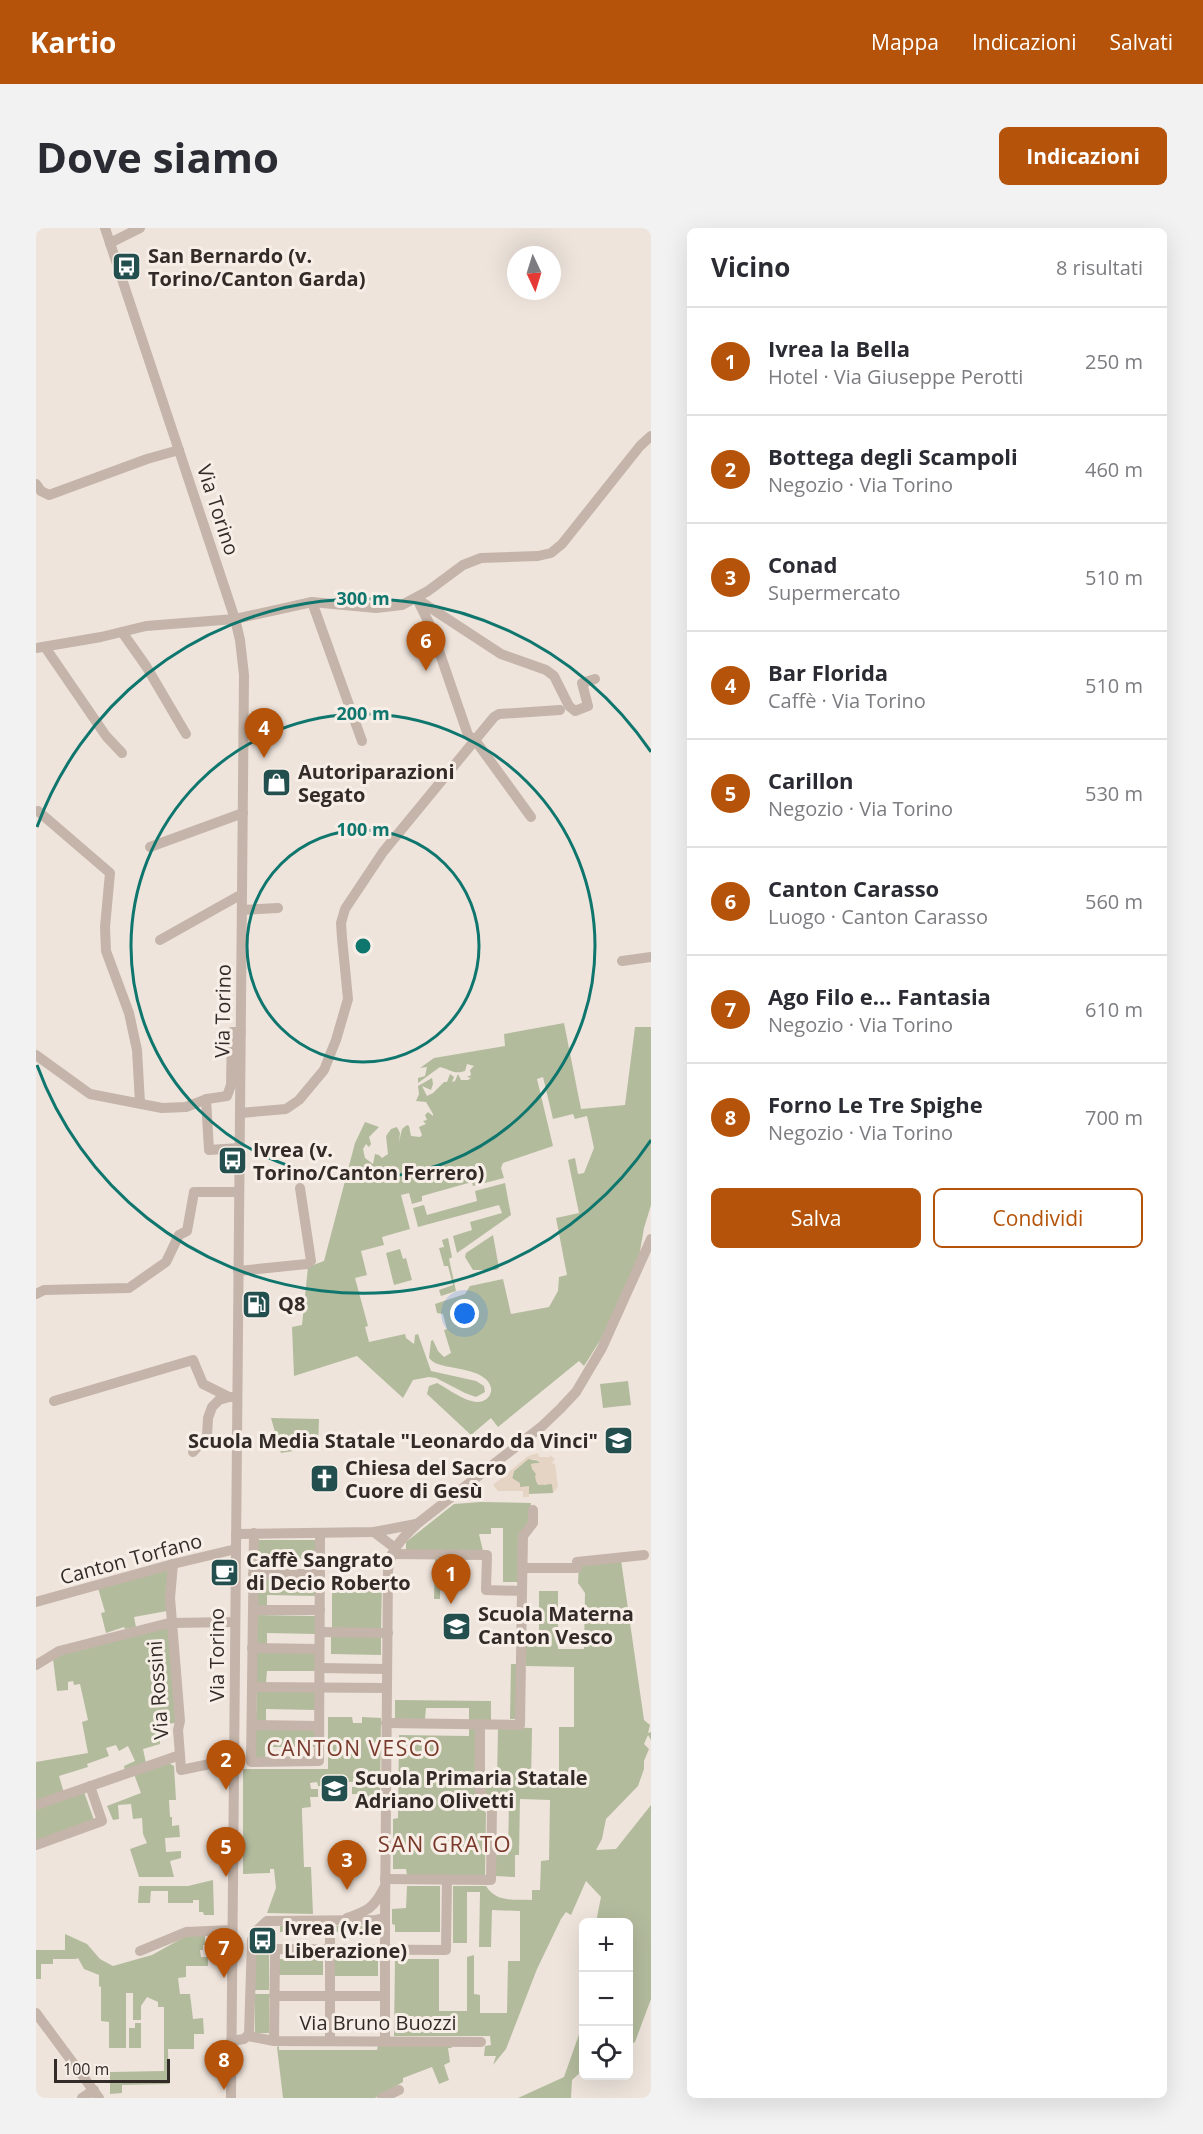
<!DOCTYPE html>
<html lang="it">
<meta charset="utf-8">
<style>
body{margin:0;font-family:"Open Sans",sans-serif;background:#f2f2f3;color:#2b2b33}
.controls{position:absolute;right:18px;bottom:18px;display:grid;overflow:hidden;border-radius:9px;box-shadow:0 6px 24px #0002}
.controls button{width:54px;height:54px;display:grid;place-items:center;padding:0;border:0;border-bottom:2px solid #e1e1e2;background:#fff;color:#2b2b33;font:30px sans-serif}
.compass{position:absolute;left:471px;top:18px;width:54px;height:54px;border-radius:50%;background:#fff;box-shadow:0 6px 24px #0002;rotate:176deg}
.scale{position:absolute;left:18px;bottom:15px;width:116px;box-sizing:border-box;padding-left:6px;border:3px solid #332b28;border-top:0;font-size:16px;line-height:21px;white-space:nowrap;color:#332b28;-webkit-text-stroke:4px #f7efe7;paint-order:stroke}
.you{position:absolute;left:429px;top:1086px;width:21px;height:21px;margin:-15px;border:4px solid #fff;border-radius:50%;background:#1a73e8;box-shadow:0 0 0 9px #1a73e833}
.badge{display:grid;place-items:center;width:39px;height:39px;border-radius:50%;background:#b45309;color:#fff;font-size:20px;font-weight:700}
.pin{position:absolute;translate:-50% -50px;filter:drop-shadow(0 2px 3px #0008)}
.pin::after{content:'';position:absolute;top:32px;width:21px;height:18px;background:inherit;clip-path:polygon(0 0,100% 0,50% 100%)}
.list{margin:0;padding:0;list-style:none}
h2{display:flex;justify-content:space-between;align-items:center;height:78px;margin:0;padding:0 24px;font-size:26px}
h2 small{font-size:20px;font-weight:400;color:#7c7c81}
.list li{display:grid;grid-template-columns:39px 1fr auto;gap:18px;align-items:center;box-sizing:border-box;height:108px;padding:0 24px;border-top:2px solid #e1e1e2}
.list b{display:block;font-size:22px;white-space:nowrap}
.list p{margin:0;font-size:20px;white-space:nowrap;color:#7c7c81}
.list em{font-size:20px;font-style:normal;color:#7c7c81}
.actions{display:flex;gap:12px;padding:18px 24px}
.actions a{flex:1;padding:14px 0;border:2px solid #b45309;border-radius:9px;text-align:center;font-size:21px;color:#b45309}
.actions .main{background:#b45309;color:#fff}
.icon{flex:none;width:33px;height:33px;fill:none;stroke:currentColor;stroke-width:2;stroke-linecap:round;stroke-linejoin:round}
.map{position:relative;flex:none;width:615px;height:1870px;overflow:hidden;border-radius:9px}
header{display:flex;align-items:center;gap:36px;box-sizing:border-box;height:84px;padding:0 30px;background:#b45309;color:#fff}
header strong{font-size:28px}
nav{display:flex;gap:33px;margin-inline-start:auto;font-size:21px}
.intro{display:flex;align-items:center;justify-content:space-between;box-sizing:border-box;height:144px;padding:0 36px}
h1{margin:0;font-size:42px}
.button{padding:15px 27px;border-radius:9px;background:#b45309;color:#fff;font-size:21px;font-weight:700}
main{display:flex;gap:36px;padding:0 36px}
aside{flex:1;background:#fff;border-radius:9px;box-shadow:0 6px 24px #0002}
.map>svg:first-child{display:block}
.green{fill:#b3bb9d}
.plaza{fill:#e5d4c4}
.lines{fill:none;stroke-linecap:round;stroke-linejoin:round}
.minor{stroke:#c5b4a9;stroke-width:10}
.ring{fill:none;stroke:#0f766e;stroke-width:3}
.labels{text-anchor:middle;stroke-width:6;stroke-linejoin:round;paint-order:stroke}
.poi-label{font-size:20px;font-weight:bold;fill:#332b28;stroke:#f7efe7;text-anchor:start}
.street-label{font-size:20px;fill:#332b28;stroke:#f7efe7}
.neighbourhood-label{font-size:21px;letter-spacing:1.5px;fill:#78392b;stroke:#f7efe7}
.quarter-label{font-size:22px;letter-spacing:1.5px;fill:#78392b;stroke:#f7efe7}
.centre{fill:#0f766e;stroke:#f7efe7;stroke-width:3}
.ring-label{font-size:18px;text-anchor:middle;font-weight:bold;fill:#0f766e;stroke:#f7efe7;stroke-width:6;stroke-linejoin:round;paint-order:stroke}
</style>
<header>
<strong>Kartio</strong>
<nav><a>Mappa</a><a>Indicazioni</a><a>Salvati</a></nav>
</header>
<div class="intro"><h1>Dove siamo</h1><a class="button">Indicazioni</a></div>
<main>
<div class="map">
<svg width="615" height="1870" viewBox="0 0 615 1870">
<rect width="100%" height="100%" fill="#eee4dc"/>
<!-- green -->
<g class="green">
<path d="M528 795 545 881 589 877 599 799H615V977L608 1000 603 1029 565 1111 548 1138 543 1133 462 1199 455 1190 435 1207 391 1166 393 1158 401 1155C413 1161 436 1180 449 1172 453 1170 456 1164 455 1160 452 1142 418 1141 405 1137 400 1136 397 1134 393 1130L395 1113 397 1112 402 1123 408 1129 415 1125 408 1102 411 1101 407 1086 401 1085 399 1076 429 1066 434 1058 467 1051 475 1086 513 1079 522 1063 523 1049 531 1047 520 990 543 985 532 932 539 930 542 946 548 945 558 920 551 888 539 891 537 886 517 891 507 849 501 851 517 918 467 935 465 940 468 950 437 958 436 954 386 968V973L376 976 373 965 365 967 374 1001 346 1009 348 1017 325 1023 331 1047 319 1050 332 1098 329 1099 333 1114 369 1106 370 1110 378 1116 379 1107 382 1106 395 1143 440 1153 448 1158 449 1164 440 1169 429 1165 400 1150 393 1149 377 1152 367 1170 321 1128 258 1148 256 1099 266 1097 272 1039 288 1033 319 915 329 894 343 899 333 909 335 916 333 919 330 916 327 921 329 930 337 936 339 926 343 927 346 930 352 926 350 908 355 901 361 899 364 905 363 914 366 901 371 897 373 898 375 908 384 909 386 907 383 899 390 896 387 893 391 892 389 887 392 884 397 888V886L390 874 380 873 383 866 382 858 396 850 397 856 395 862 386 858 391 868 397 865 408 854H411L414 846 418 849 416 854 419 853 422 846 425 852H432L435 850 431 849 435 847 434 842 438 838 431 836 429 843C418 847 413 841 404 839L382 855V850L389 848 391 839 384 840 398 830 469 818 468 806Z"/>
<polygon points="469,955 475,987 421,1025 417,1008 436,1002 434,994 466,985 463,977 382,999 377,980 388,977 391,987 441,973 439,963"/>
<polygon points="457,1007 463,1040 460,1042 437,1042 429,1029 430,1025"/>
<polygon points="412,1010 416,1029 413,1031 420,1063 405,1068 403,1062 417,1057 412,1038 408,1038 403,1020 408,1019 406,1012"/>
<polygon points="364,1021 367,1031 370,1030 376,1052 358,1057 350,1025"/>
<polygon points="592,1153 595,1177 567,1180 564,1156"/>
<polygon points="235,1190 283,1191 282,1219 245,1225"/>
<polygon points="492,1231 504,1233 504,1235 495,1236 508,1257 514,1255 517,1257 517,1265 493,1266 493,1259 484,1259 476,1250 478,1243"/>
<polygon points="445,1274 495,1275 494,1291 482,1354 467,1354 467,1300 455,1300 455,1306 443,1306 447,1323 370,1322 370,1314 418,1276"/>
<polygon points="222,1312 281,1312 281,1331 232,1330 231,1342 222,1342"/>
<polygon points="399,1330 405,1330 404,1371 398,1371"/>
<path d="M585 1332 608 1492 614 1497 612 1505 615 1504V1512L612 1507 608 1516 613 1521 608 1533V1541L602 1558 570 1591 566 1611 560 1622 580 1621 615 1577V1771L599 1814 593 1817 592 1694H560L565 1669 550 1653 535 1687 530 1684 525 1691 501 1741 470 1821 457 1837 460 1828H448L449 1818 455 1817 454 1808H358L359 1731H403V1783H431V1729L438 1727V1766L444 1767V1785H471L472 1733H484V1683L456 1682 455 1719H443L444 1664H431V1715H417V1658H450C460 1675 479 1671 496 1672V1662H504L505 1633 513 1632 514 1572 484 1571 483 1627H479V1649L459 1648 460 1627H472L473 1573H454L449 1567V1554L461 1553 462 1499 496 1500 495 1556H523V1499H538V1439L490 1438V1417H503V1363H522V1421H548L549 1365 542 1355 543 1335Z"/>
<polygon points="133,1340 131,1383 98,1389 100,1399 89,1401 88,1399 70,1405 65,1385 69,1384 62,1360"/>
<polygon points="222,1349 281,1350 281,1368 231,1367 231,1379 221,1379"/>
<polygon points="316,1355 346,1355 345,1401 296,1400 296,1364 311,1364"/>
<polygon points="221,1387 280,1388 280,1406 231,1405 231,1417 221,1417"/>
<polygon points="134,1399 143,1494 124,1498 124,1516 107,1521 110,1535 89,1543 88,1538 99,1533 92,1518 83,1523 80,1517 70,1520 73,1528 51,1536 52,1539 23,1548 28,1565 0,1574 0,1534 52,1525 46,1494 52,1492 44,1456 38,1457 37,1453 32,1454 32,1462 21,1463 17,1431 39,1421"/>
<polygon points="295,1407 345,1408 345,1427 295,1426"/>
<polygon points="221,1425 280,1425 280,1443 231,1443 230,1455 221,1455"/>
<polygon points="475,1436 481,1436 480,1491 474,1491"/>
<polygon points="221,1463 279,1464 279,1482 230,1481 230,1493 220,1493"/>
<polygon points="359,1472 455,1473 455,1492 433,1492 433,1480 390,1480 389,1491 359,1491"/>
<polygon points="292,1489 316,1489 317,1495 326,1495 326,1489 345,1490 344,1575 325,1574 324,1566 316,1566 316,1559 324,1558 323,1550 317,1550 317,1554 310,1554 310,1550 302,1550 303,1562 296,1562 295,1553 290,1554 290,1558 282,1558 281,1554 274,1555 275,1561 282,1561 282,1569 274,1569 275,1579 266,1580 266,1585 268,1639 275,1639 277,1686 231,1685 240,1660 238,1641 234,1641 234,1645 207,1646 207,1541 292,1541"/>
<polygon points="220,1500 279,1501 279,1519 230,1519 229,1530 220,1530"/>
<path d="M433 1500 440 1501C440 1527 434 1563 450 1585L449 1648 371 1647 370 1641H357V1591L362 1590 363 1507 433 1508Z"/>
<polygon points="131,1534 138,1538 140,1572 133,1572 134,1589 136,1589 136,1598 143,1597 144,1609 129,1610 130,1624 145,1623 145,1630 134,1633 138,1649 103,1649 94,1621 111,1615 107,1606 106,1590 97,1591 95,1576 82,1577 83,1591 77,1592 71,1578 105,1565 98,1546"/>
<polygon points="47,1561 58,1592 0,1613 0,1578"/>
<polygon points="177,1652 178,1687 168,1687 167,1684 163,1684 163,1672 157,1672 157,1675 132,1675 132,1663 115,1663 114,1675 102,1675 103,1658 152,1658"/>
<polygon points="371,1658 404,1658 404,1704 359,1704 359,1697 356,1696 356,1681 370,1680"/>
<rect x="244" y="1698" width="43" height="6"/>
<polygon points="298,1698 342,1698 342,1704 297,1704"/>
<polygon points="29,1706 51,1716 64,1731 77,1738 116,1727 152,1707 169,1706 169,1717 167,1717 167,1722 164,1722 165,1729 172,1729 172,1738 150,1738 150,1749 142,1750 144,1766 154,1766 157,1791 167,1790 168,1806 158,1806 158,1821 132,1821 133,1856 86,1857 86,1865 74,1866 74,1844 128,1843 128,1779 122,1779 122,1774 111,1769 105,1778 105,1792 97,1792 97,1765 90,1765 90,1820 73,1820 73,1794 65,1793 65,1759 63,1758 63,1747 48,1741 42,1730 40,1731 17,1731 17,1736 5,1736 5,1751 0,1751 0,1722 29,1722"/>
<rect x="219" y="1719" width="14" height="43"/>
<rect x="243" y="1731" width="44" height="16"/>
<rect x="297" y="1731" width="45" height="17"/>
<rect x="219" y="1766" width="14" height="39"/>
<polygon points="99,1795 105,1795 105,1820 93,1820 93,1800 99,1800"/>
<polygon points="547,1795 547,1842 536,1852 535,1870 482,1870 528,1849"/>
<polygon points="342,1817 415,1818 416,1820 412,1820 414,1834 408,1837 413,1852 403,1856 396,1839 367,1850 367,1854 339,1870 247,1870 241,1819 243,1818 243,1822 341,1822"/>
</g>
<!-- plaza -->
<polygon class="plaza" points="502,1225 503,1229 514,1229 514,1227 519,1231 516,1235 519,1236 522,1259 517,1265 516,1256 502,1257 500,1253 499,1248 500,1246 496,1241 495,1236 504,1235 499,1231 492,1231 478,1243 476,1250 484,1255 484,1259 493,1258 493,1269 487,1269 487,1263 462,1263 457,1257 492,1228"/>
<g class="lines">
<!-- minor -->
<g class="minor">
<polyline points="69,0 199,391 204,412 208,447 195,1870"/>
<polyline points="74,15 104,0"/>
<polyline points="0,256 5,263 13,267 111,231 143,222"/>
<polyline points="276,374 326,513"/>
<polyline points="86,404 110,438 150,506"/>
<polyline points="9,419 70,508 86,525"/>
<polyline points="0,420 65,409 110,398 199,391 276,374 340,380 366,377 392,363 427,337 445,330 502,328 515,325 526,316 604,218 615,208"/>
<polyline points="2,583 74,645 69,699 70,723 93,785 101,822 104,875"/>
<polyline points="495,589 439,512 432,507 394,397 381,371 465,426 510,442 518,448 533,478 539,483 552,478 546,455 559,451"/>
<polyline points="114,619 207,585"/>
<polyline points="206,682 242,680"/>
<polyline points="124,712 206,666"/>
<polyline points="586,733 615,729"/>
<polyline points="0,827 54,866 126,880 150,879 171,871 191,868 195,857 196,804 205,804"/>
<polyline points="170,871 173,922 204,920"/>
<polyline points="204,885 250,881 263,872 288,842 300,812 312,771 306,710 305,695 309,681 347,624 458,489 463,486 524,482"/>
<polyline points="202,1043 271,1036 275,1033 264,960"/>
<polyline points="0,1066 8,1062 93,1060 130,1034 143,1007 151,1003 158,964 203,964"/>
<polyline points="18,1173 157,1132 167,1156 193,1169 201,1169"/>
<polyline points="157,1224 171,1208 172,1190 176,1179 183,1172 193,1169"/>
<polyline points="338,1304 359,1320"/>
<polyline points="218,1305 215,1534 283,1533 284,1306"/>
<polyline points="200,1306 338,1304 380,1296"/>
<polyline points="137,1336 134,1370 144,1493 142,1502 144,1527"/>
<polyline points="486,1340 541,1340 541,1334 608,1327"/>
<polyline points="217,1346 284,1346"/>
<polyline points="486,1363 487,1308 497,1295 497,1282"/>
<polyline points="0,1374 137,1336 200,1321"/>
<polyline points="217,1382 284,1382"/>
<polyline points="284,1404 352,1405"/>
<polyline points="216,1420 283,1421"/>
<polyline points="0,1437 23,1423 133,1395 199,1394"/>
<polyline points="283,1440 351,1441"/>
<polyline points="216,1459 351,1460"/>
<polyline points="350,1495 484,1497 486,1363 450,1362 451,1327 356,1326"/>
<polyline points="216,1497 283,1498"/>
<polyline points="0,1577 144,1527 145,1542 198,1531"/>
<polyline points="0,1617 66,1593 54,1558"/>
<polyline points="349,1651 455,1652 456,1578 448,1571 444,1562 444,1497"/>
<path d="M311 1690C331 1683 338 1680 348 1660"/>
<polyline points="294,1693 294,1813"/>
<polyline points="104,1723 150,1704 196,1702"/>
<polyline points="238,1768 349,1768"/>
<polyline points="0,1785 63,1870"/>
<polyline points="212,1808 238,1813 445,1814"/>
<path d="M195 1813 208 1811 213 1806 216 1712 219 1704 231 1693 340 1692 349 1690 352 1343C354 1322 366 1310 381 1296L505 1199 525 1180 540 1164 566 1120 615 1011"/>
<polyline points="238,1813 239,1721 410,1722 411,1651"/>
<polyline points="349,1813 349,1690"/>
<polyline points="46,1870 58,1862"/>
<polyline points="346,1870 363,1862"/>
</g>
</g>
<!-- distance rings -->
<g class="ring">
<circle cx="327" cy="718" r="116"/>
<circle cx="327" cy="718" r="232"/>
<path d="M615 912A347 347 0 0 1 1 837M1 599A347 347 0 0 1 615 524"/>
</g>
<!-- icons -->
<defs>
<symbol id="bus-square" viewBox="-11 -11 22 22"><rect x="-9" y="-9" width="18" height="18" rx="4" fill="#234f4f" stroke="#f7efe7"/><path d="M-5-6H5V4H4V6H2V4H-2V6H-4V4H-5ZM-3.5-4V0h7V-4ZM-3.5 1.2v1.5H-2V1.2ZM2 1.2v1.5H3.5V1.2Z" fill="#fff"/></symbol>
<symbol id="shop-square" viewBox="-11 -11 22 22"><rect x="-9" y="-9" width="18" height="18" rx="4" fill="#234f4f" stroke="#f7efe7"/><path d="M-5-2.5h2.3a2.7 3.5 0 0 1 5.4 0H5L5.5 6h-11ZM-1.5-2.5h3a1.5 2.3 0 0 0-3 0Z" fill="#fff"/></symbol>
<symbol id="fuel-square" viewBox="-11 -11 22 22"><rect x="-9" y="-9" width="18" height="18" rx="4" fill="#234f4f" stroke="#f7efe7"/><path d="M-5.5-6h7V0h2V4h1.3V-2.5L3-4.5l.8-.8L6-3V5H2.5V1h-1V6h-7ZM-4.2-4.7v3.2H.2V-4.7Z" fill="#fff"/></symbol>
<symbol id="school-square" viewBox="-11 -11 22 22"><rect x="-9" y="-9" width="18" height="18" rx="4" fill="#234f4f" stroke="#f7efe7"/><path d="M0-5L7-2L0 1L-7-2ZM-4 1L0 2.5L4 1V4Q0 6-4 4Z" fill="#fff"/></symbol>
<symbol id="church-square" viewBox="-11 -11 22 22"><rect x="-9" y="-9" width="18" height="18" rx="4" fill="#234f4f" stroke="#f7efe7"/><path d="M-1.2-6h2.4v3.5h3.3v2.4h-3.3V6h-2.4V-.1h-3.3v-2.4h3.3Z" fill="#fff"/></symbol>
<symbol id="cafe-square" viewBox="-11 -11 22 22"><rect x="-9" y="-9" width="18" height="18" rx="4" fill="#234f4f" stroke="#f7efe7"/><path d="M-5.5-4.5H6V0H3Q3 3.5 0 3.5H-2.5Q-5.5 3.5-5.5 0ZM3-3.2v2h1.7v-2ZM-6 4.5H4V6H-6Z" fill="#fff"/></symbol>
</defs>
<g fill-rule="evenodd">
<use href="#bus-square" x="74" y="22" width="33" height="33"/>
<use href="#shop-square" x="224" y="538" width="33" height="33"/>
<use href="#bus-square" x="180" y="916" width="33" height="33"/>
<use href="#fuel-square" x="204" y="1060" width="33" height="33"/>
<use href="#school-square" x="566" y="1196" width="33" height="33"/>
<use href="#church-square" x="272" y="1234" width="33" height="33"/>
<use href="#cafe-square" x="172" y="1328" width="33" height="33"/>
<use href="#school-square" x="404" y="1382" width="33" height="33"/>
<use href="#school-square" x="282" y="1544" width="33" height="33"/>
<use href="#bus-square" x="210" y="1696" width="33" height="33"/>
</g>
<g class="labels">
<!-- poi labels -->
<g class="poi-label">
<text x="112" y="35">San Bernardo (v.<tspan x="112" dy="23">Torino/Canton Garda)</tspan></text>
<text x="262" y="551">Autoriparazioni<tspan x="262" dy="23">Segato</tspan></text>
<text x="217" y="929">Ivrea (v.<tspan x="217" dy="23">Torino/Canton Ferrero)</tspan></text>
<text x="242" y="1083">Q8</text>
<text x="562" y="1220" text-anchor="end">Scuola Media Statale "Leonardo da Vinci"</text>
<text x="309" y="1247">Chiesa del Sacro<tspan x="309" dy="23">Cuore di Gesù</tspan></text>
<text x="210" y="1339">Caffè Sangrato<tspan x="210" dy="23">di Decio Roberto</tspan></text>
<text x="442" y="1393">Scuola Materna<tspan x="442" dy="23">Canton Vesco</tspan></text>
<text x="319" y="1557">Scuola Primaria Statale<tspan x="319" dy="23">Adriano Olivetti</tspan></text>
<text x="248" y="1707">Ivrea (v.le<tspan x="248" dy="23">Liberazione)</tspan></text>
</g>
<!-- street labels -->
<g class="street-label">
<text transform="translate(182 282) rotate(72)" y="7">Via Torino</text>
<text transform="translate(187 783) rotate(-89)" y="7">Via Torino</text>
<text transform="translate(95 1331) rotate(-15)" y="7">Canton Torfano</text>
<text transform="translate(181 1427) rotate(-90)" y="7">Via Torino</text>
<text transform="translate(122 1462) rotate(-94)" y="7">Via Rossini</text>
<text x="342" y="1802">Via Bruno Buozzi</text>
</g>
<!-- neighbourhood labels -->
<g class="neighbourhood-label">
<text x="318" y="1528">CANTON VESCO</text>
</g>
<!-- quarter labels -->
<g class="quarter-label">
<text x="409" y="1624">SAN GRATO</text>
</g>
</g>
<circle cx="327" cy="718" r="9" class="centre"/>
<g class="ring-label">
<text x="327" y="377">300 m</text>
<text x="327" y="492">200 m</text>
<text x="327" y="608">100 m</text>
</g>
</svg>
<div class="controls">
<button>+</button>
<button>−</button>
<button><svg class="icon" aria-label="locate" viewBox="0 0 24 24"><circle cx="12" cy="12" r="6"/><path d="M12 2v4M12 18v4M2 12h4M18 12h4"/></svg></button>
</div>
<svg class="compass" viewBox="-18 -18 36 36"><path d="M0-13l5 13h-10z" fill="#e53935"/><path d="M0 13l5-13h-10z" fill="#7c7c81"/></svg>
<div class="scale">100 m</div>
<div class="you"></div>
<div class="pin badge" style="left:415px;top:1376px">1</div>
<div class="pin badge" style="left:190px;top:1562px">2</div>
<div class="pin badge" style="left:311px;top:1662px">3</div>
<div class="pin badge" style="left:228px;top:530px">4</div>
<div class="pin badge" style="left:190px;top:1649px">5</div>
<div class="pin badge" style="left:390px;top:443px">6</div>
<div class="pin badge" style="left:188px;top:1750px">7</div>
<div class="pin badge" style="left:188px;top:1862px">8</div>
</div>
<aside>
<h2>Vicino<small>8 risultati</small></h2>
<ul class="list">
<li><span class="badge">1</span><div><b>Ivrea la Bella</b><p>Hotel · Via Giuseppe Perotti</p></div><em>250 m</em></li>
<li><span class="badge">2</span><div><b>Bottega degli Scampoli</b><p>Negozio · Via Torino</p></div><em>460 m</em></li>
<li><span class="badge">3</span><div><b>Conad</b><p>Supermercato</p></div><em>510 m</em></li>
<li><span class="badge">4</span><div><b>Bar Florida</b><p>Caffè · Via Torino</p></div><em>510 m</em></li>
<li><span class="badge">5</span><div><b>Carillon</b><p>Negozio · Via Torino</p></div><em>530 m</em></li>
<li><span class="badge">6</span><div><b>Canton Carasso</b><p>Luogo · Canton Carasso</p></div><em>560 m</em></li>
<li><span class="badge">7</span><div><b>Ago Filo e... Fantasia</b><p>Negozio · Via Torino</p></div><em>610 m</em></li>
<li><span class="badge">8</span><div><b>Forno Le Tre Spighe</b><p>Negozio · Via Torino</p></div><em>700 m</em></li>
</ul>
<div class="actions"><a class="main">Salva</a><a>Condividi</a></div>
</aside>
</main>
